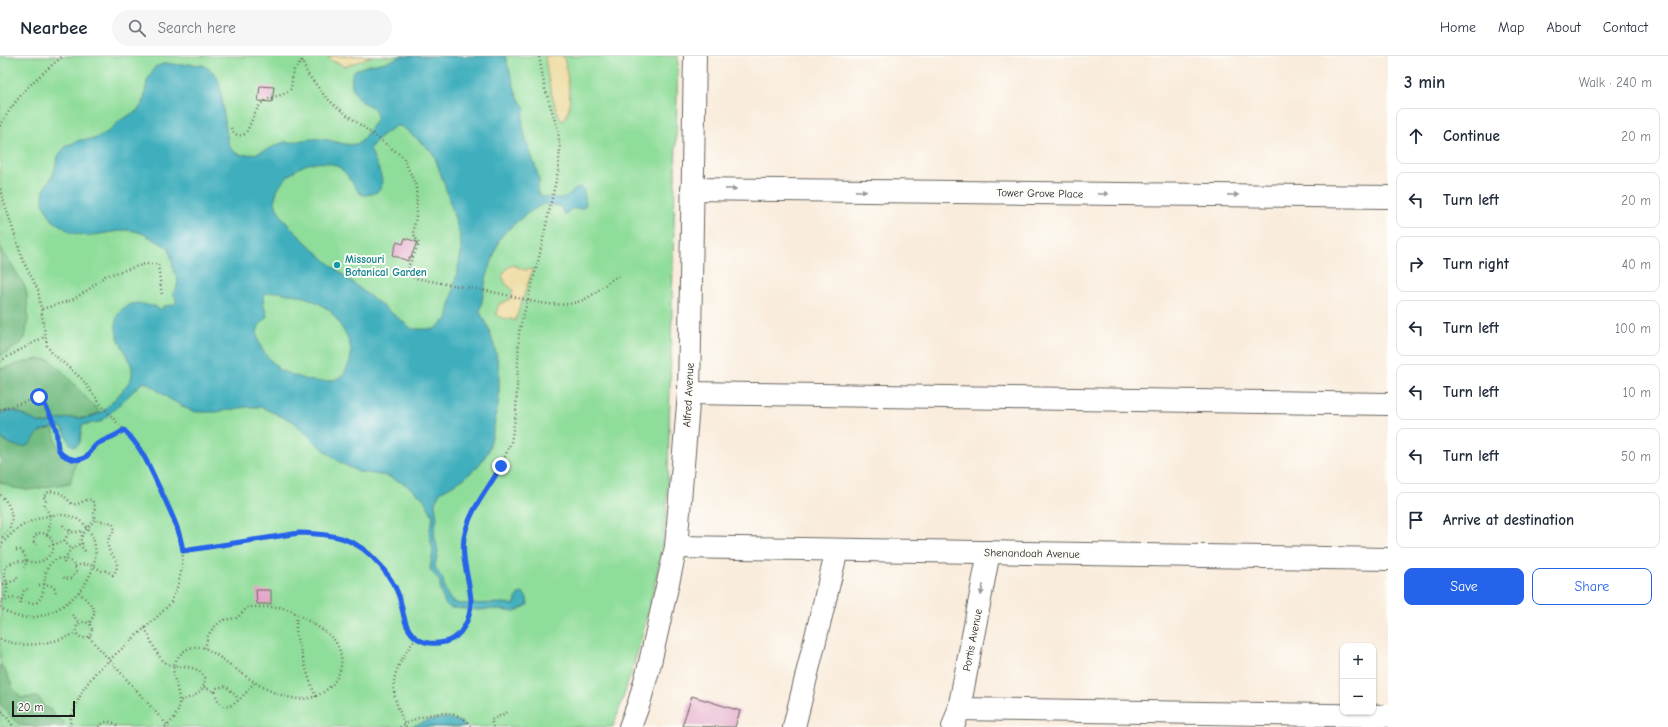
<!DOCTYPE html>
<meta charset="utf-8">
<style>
body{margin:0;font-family:"Comic Neue",sans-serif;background:#f6f6f7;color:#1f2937}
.controls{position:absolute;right:12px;bottom:12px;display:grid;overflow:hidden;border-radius:8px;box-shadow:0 1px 3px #0004}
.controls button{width:36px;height:36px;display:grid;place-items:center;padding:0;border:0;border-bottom:1px solid #e0e1e3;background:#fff;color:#1f2937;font:20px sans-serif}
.scale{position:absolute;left:12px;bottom:10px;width:63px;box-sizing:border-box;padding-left:4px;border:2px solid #1c1c1c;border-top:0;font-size:11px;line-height:14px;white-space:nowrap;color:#1c1c1c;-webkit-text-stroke:3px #fdfcf7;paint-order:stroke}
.stop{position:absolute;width:12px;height:12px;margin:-9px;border:3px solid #2563eb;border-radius:50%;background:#fff}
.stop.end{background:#2563eb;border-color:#fff;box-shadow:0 1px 4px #0008}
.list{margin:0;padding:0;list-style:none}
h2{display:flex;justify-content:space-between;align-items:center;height:52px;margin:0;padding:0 16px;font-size:17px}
h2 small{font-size:13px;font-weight:400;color:#747a83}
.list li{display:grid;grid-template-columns:26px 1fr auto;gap:12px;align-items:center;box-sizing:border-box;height:56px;margin:0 8px 8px;padding:0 8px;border:1px solid #e0e1e3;border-radius:8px}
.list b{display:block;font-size:15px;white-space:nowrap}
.list em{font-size:13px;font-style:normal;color:#747a83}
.actions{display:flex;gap:8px;padding:12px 16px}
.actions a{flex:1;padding:9px 0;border:1px solid #2563eb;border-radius:8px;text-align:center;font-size:14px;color:#2563eb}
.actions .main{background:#2563eb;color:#fff}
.icon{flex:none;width:22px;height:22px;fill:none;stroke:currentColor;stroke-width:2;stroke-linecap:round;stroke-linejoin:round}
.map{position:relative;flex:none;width:1388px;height:671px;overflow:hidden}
header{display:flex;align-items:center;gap:24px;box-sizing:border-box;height:56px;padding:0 20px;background:#fff;border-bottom:1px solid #e0e1e3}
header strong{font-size:19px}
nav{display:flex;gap:22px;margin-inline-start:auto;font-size:14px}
.search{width:280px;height:36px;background:#f6f6f7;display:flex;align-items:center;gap:10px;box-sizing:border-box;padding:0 14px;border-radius:22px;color:#747a83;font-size:15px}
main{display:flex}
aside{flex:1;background:#fff}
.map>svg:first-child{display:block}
.green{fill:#8fdd9a;stroke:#567c5b}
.forest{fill:#73bc82;stroke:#486c4f}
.sand{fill:#eeda9e;stroke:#857b5d}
.water{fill:#41afbd;stroke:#2e666c;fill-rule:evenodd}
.building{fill:#e3a3c8}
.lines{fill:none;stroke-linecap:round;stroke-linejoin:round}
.minor-casing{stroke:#69655f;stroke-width:24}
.path{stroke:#69655f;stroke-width:2.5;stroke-dasharray:1 3;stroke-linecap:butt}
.minor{stroke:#fff;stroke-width:22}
.oneway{fill:#999}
.route{stroke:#2563eb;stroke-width:5}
.culture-dot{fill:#0f9aa8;stroke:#fdfcf7;stroke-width:1.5}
.labels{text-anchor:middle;stroke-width:4;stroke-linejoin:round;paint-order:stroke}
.street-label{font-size:11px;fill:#1c1c1c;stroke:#fdfcf7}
.culture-label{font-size:11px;font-weight:bold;fill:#0d838f;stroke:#fdfcf7;text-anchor:start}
</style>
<header>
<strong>Nearbee</strong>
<div class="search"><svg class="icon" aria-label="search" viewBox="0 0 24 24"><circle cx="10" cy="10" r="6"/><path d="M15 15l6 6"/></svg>Search here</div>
<nav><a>Home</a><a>Map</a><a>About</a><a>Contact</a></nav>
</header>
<main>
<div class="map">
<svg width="1388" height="671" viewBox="0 0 1388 671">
<rect width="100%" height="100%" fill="#fdfcf7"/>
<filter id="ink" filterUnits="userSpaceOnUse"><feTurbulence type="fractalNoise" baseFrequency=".025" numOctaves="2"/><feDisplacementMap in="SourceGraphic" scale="8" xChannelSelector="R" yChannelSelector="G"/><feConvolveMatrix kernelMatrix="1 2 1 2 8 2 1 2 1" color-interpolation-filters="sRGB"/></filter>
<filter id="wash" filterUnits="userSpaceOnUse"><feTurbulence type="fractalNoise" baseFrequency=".012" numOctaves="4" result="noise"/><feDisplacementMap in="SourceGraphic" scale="16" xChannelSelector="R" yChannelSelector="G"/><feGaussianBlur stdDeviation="0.9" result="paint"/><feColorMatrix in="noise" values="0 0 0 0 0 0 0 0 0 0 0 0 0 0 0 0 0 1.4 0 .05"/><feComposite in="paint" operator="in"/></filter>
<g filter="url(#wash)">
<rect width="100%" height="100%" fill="#f9ecdc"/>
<!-- green -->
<path class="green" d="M0 0H678L668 418C667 435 667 452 665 470 656 538 636 606 613 671H0Z"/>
<!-- forest -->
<g class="forest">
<polygon points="0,190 24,229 27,238 28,263 25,282 19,289 0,300"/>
<path d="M37 303 51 304C68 320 83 340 100 356L87 362H72L56 365 48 368 36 366 20 357 0 358V313Z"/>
<path d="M53 372C58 391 56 396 77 402L70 427 28 434 14 432 0 426V381L6 386C22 382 38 375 53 372Z"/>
<path d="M0 608 5 614 13 632 21 642 36 641 40 643 43 650 50 653 55 661 64 666 63 671C53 671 24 671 17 667 10 661 7 654 0 648Z"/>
</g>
<!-- sand -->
<g class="sand">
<polygon points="329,0 372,0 344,11 339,7 331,5"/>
<path d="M545 0H564C566 17 576 51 563 65H562C552 49 547 18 545 0Z"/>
<path d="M513 209 525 214 533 213 515 265 511 263 501 262 496 258 499 248C507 246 514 242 512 233L506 228 502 220 507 212Z"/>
</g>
<!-- water -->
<g class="water">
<path d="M401 0H505L517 40 525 52C517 68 531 96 536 112 537 116 538 120 539 124 540 129 534 133 539 138 542 141 545 141 548 141 568 144 564 141 579 131L582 132 584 136 586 148 583 152 571 153 566 158 564 157 560 150 543 148 525 159 504 177 499 184 486 223 480 256 488 271 495 293 499 312V343L492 381 488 396 479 409 465 422 440 436 435 447 437 462 434 477 438 495 435 510 437 515 443 523 445 534 451 545 460 548 504 547 514 549 518 538 523 537 527 542 528 549 514 556 493 553 479 554 451 552 445 548 440 534V526L430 513 433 495 429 476 433 462 432 458 423 442 405 428 387 420 359 416 341 407 317 388 294 366 261 351H246L216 356H198L191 355 168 342 149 328 143 326 104 363 99 366 82 369 80 387 75 391 70 388 63 373 56 369 53 372 40 375C36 379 34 384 30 388 21 395 7 387 0 381V358C15 348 28 365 42 367 47 368 49 367 54 365 60 363 69 362 75 362 81 362 87 363 93 360 100 358 107 351 112 346 118 340 131 326 132 319 135 301 110 285 117 261 119 255 126 249 132 248 141 245 148 251 156 250L157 253H163V250L173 249 176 246V242L173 238 177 231 178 224 174 216 169 192 144 178 135 175 126 174 87 180 72 177 52 164 43 147V139L45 131 53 119 58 100 66 90 80 84 94 83 108 76 119 65 138 54 144 45 147 25 155 11 166 7 179 9 191 8 203 9 213 16 217 21 220 30 228 86C237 112 269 92 286 85L288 87C298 85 309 82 320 83 333 83 349 93 361 86L377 62C375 48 369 51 361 45 353 37 349 26 353 16 368 6 386 9 401 0ZM396 70H400L404 72 430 94 434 99 445 130 459 176 461 189V198L447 263 435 273H412C377 245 340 219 308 188 296 177 284 167 277 152 269 136 288 118 301 111 307 107 320 106 328 107 347 110 350 128 362 139 398 139 375 109 370 92L382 79ZM279 236C285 238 291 238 297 239 308 241 321 248 330 255 334 259 336 263 339 267 348 281 356 296 347 312 345 317 341 321 336 323 315 330 296 320 277 313V310C267 302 254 286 258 272 260 267 265 265 267 260L263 246 265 238 268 237Z"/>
<polygon points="448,662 461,666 466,671 411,671 429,664"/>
</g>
<g id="blocks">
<!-- building -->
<g class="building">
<polygon points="260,30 274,31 272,46 258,45"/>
<polygon points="405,182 417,186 411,201 409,201 408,205 392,199 397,186 403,188"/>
<polygon points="256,534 271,534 271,548 257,548"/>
<polygon points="692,640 740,655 735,671 682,670"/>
</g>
</g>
</g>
<g filter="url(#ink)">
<use href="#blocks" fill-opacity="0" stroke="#69655f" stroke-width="1"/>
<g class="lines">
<defs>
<g id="minor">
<polyline points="692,133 1388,141"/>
<polyline points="689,337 1388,348"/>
<polyline points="676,491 1388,503"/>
<polyline points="959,653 1388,660"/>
<polyline points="630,671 639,647 649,611 676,491 689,337 695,0"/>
<polyline points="794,671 837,494"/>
<polyline points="953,671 959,653 989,496"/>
</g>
</defs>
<!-- minor casing -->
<use href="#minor" class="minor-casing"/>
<!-- path -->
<g class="path">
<path d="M302 0V5L307 17 324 39 334 49 403 101 416 130 417 155 413 177 419 188 409 209 408 216 411 221C438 227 466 231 493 236 519 241 551 254 577 246 596 241 603 227 620 219"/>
<path d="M0 70C17 39 36 22 63 0"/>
<path d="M231 72C234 78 238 81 245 78 252 68 253 53 265 45 273 39 283 41 291 33L293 15 302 5"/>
<polyline points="0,133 23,205 38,234 47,290 52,297 82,323 102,350 141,393 177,470 183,495 182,511 178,529 170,548 157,561 96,616 82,635 71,662 70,671"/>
<polyline points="42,253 72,244 88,234 105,220 145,208 158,208 162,240"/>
<polyline points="0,305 44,281"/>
<path d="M0 354 39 341C44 345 53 364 55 371 60 384 52 396 69 402 74 404 80 404 84 402 90 399 92 392 97 388 106 383 116 380 125 374"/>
<path d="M0 439C14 450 17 472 0 483"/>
<path d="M63 469C67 477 75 477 83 475"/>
<path d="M47 479C51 469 52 458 44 451L46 444 43 440 50 435 61 437 72 448C80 450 84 442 92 444L95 450 94 458 95 464"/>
<polyline points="64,485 71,493"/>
<polyline points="49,490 64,485 72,471"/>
<path d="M0 491C12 473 32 462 53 459 67 458 80 461 88 473 120 519 41 588 0 551"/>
<path d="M16 494H21C26 500 27 505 24 512"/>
<polyline points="183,495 299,477 317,478 345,483 369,496 389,520 399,540 406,570 410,576 421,585 436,587 447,585 455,581 462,575 466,567 471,546 464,507 464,483 471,458 501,410 511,386 516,357 519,276 538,206 558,115 560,94 558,74 545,33 539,0"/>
<path d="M64 507C66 496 74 489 85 487"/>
<path d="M75 510C84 507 93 508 101 515H107L113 519C125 502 106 501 108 486 108 478 119 476 112 467L95 464C87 472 73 484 86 496"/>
<polyline points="3,528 17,524 17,521"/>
<path d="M39 529C46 528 52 528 56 534L55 539"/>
<polyline points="79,536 94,552 94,559 89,568"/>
<path d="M2 546C6 544 10 542 15 542 23 542 28 550 37 546 51 533 37 513 57 503 67 501 75 506 76 516L72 522 65 523 63 519"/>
<path d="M0 547C4 543 8 537 7 530 7 522 0 514 10 508 26 499 41 517 53 493 54 483 48 476 38 477L34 481V486L37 489"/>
<polyline points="20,547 24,535 26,533 29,534"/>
<polyline points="72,559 81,567"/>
<path d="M297 559C294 580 298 586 304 605 307 617 311 629 316 641"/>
<circle cx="84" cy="574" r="8"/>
<path d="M145 572C151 583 155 599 166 607 179 615 195 605 205 622 204 638 193 641 179 645"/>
<polyline points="89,581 169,671"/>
<path d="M0 583C25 594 53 587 77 577"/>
<path d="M204 631 215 636C223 667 243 640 254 627"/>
<polyline points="215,636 217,632 226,630 239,643"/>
<polyline points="0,652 14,671"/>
<path d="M99 671C105 663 113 665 120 671"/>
<path d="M165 671C172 666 178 658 179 650 181 631 164 613 182 597 189 590 197 590 205 592 235 609 257 635 292 642 324 649 355 615 335 585 328 575 301 561 290 554L279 551H248L237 562 223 564 215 570 208 579 205 592"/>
<path d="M400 671C419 659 456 647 471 671"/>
<path d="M406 671C387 630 390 618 416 582"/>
<polyline points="493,671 491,664 508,656"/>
</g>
<!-- minor -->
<use href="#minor" class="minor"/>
</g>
<!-- one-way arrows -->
<defs><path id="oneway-solid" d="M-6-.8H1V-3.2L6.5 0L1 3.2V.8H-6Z"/></defs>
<g class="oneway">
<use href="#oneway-solid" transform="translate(731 133) rotate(1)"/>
<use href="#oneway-solid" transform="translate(861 135) rotate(1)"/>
<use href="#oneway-solid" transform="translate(1103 138) rotate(1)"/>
<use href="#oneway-solid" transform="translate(1233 139) rotate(1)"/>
<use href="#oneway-solid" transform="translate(982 534) rotate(101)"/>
</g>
</g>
<g class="lines" filter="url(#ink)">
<!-- route -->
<path class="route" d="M39 341C44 345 53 364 55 371 60 384 52 396 69 402 74 404 80 404 84 402 90 399 92 392 97 388 106 383 116 380 124 374 144 394 150 413 162 437 171 457 180 474 183 495L299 477C335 478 356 481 380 509 388 519 395 528 399 540 404 556 403 573 418 583 426 588 436 588 445 586 462 582 471 562 471 545 470 524 461 504 464 482 469 454 488 434 501 410"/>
</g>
<!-- markers -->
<circle class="culture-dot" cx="337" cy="209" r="4"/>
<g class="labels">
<!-- street labels -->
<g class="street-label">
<text transform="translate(1040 137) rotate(1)" y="4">Tower Grove Place</text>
<text transform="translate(688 339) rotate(-87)" y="4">Alfred Avenue</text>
<text transform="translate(1032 497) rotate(1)" y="4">Shenandoah Avenue</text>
<text transform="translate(972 584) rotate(-79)" y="4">Portis Avenue</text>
</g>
<!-- culture labels -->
<g class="culture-label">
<text x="345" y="207">Missouri<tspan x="345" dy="13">Botanical Garden</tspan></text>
</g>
</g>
</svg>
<div class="controls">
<button>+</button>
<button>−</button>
</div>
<div class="scale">20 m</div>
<div class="stop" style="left:39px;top:341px"></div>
<div class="stop end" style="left:501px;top:410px"></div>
</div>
<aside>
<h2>3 min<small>Walk · 240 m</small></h2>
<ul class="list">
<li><svg class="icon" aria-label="ahead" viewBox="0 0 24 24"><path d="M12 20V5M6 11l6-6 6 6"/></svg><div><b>Continue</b></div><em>20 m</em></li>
<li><svg class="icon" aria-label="left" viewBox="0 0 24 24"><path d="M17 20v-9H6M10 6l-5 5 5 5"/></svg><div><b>Turn left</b></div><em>20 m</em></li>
<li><svg class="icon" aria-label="right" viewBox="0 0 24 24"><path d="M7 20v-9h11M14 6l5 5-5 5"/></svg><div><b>Turn right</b></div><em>40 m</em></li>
<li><svg class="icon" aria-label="left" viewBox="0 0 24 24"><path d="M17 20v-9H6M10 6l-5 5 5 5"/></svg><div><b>Turn left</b></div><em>100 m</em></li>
<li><svg class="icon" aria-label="left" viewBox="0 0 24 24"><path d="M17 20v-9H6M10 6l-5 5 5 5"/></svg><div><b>Turn left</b></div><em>10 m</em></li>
<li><svg class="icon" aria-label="left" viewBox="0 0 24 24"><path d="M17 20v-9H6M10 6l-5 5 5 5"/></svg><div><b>Turn left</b></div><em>50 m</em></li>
<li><svg class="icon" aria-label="arrive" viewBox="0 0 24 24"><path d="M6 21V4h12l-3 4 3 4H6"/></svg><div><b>Arrive at destination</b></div></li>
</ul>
<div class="actions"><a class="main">Save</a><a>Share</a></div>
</aside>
</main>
